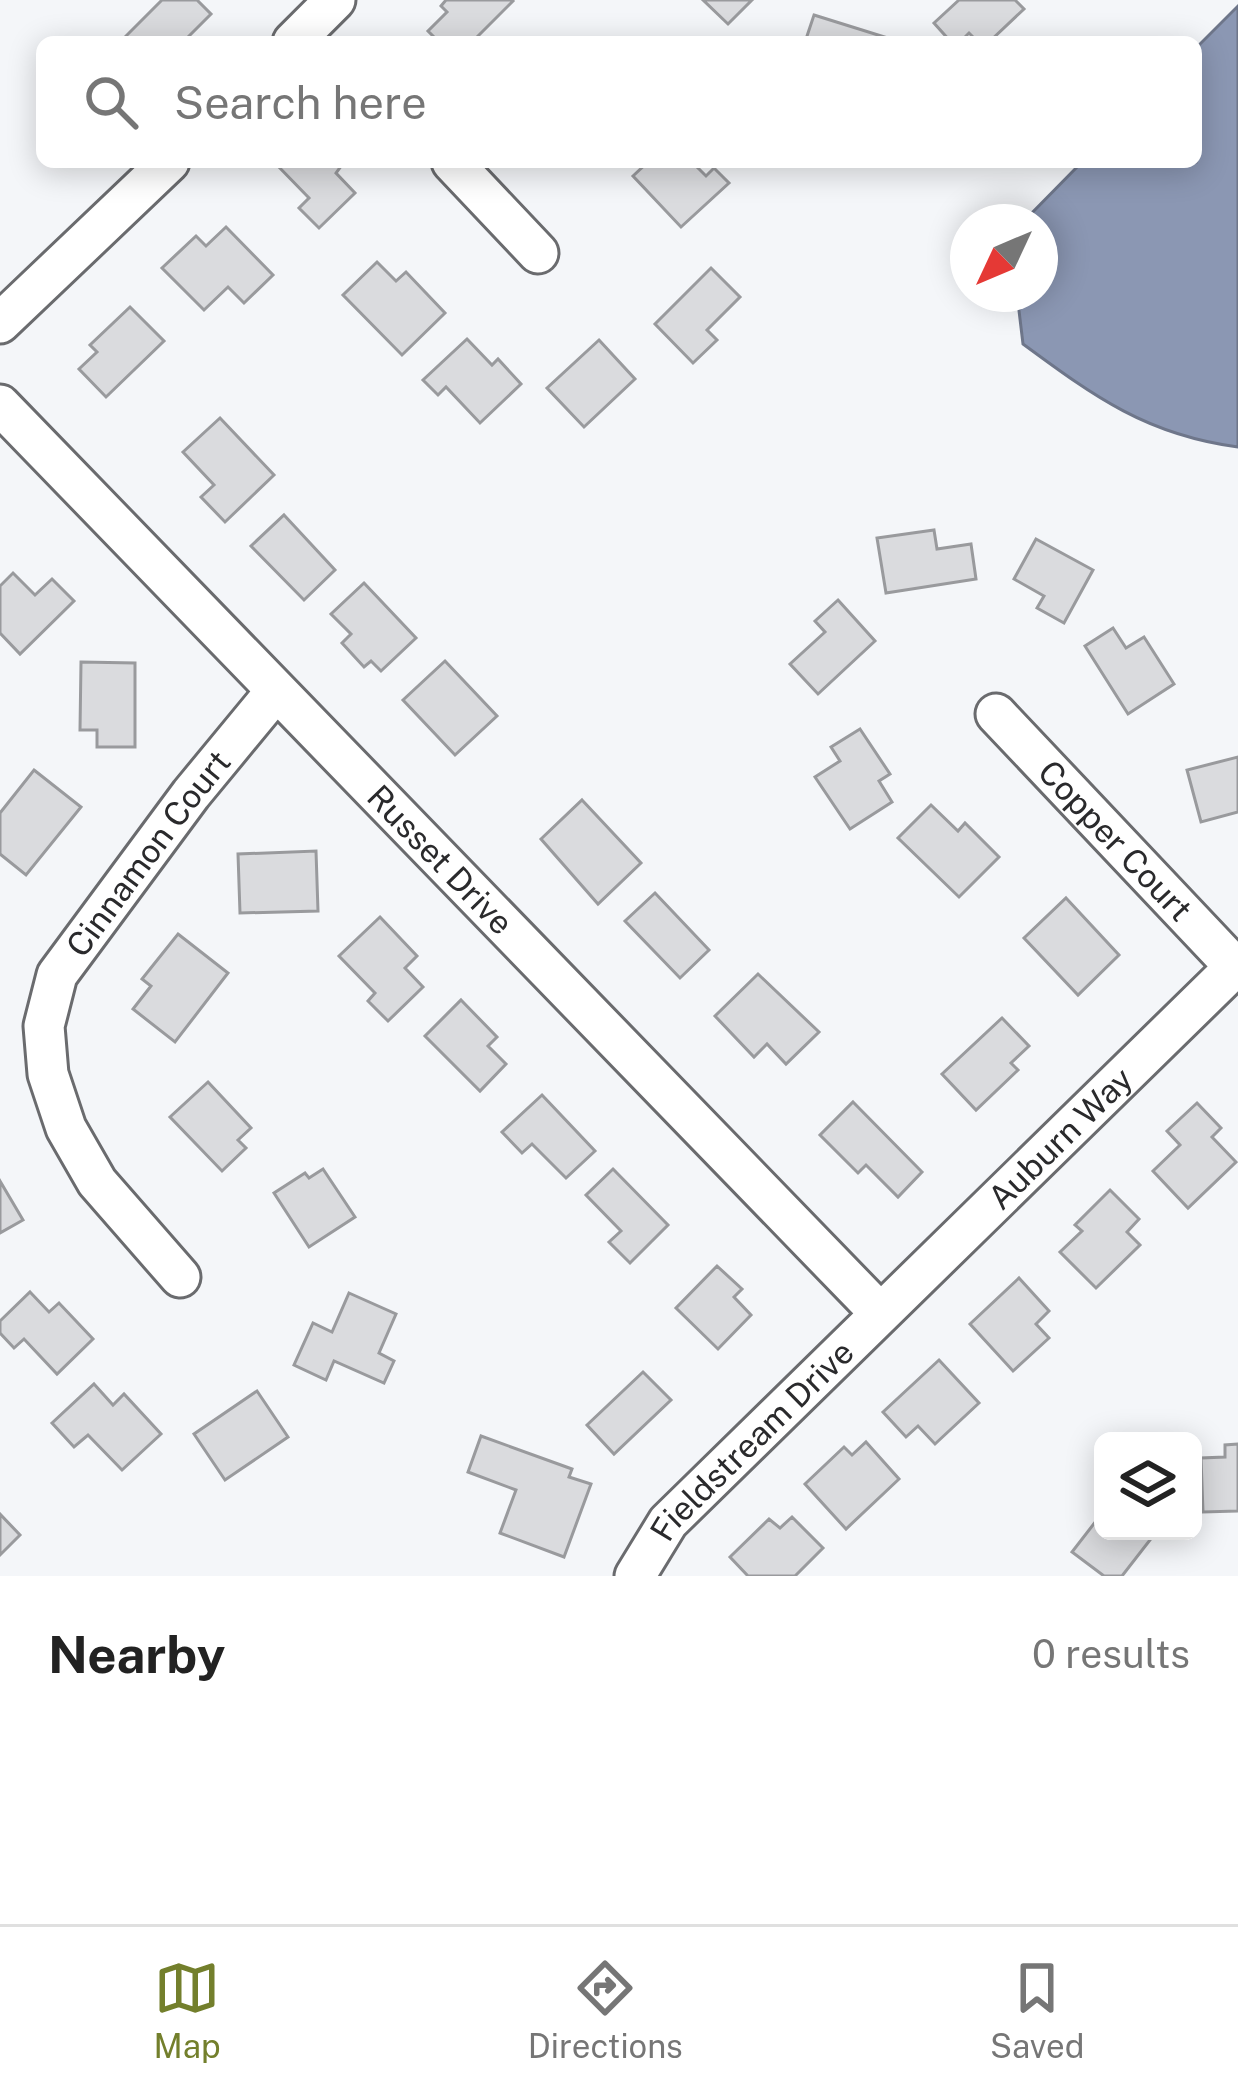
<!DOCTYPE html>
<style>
body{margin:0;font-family:"Public Sans",sans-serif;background:#f2f2f2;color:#222}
.controls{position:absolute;right:36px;bottom:36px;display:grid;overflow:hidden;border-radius:18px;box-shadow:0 6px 30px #0003}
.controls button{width:108px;height:108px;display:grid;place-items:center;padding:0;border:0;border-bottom:3px solid #e0e0e0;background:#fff;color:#222;font:60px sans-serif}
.compass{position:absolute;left:950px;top:204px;width:108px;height:108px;border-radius:50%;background:#fff;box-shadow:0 6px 30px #0003;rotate:226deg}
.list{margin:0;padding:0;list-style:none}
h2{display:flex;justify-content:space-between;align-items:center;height:156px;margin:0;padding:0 48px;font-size:51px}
h2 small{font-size:39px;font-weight:400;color:#767676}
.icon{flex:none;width:66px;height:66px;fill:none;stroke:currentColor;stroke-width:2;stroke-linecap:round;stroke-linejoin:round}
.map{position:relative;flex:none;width:1238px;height:1576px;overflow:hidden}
.search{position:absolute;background:#fff;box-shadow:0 6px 30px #0003;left:36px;right:36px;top:36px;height:132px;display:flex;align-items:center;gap:30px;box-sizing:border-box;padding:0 42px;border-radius:18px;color:#767676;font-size:45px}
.sheet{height:348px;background:#fff}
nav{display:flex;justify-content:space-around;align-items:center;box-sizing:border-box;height:168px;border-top:3px solid #e0e0e0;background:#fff;font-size:33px;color:#767676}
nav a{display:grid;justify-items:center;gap:6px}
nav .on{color:#737f2c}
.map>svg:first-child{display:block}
.water{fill:#8b97b3;stroke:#6e768a;stroke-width:3}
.building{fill:#dadbde;stroke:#999a9d;stroke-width:3}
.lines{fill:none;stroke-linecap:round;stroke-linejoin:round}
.minor-casing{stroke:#6a6b6e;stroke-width:45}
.minor{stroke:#fff;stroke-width:39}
.labels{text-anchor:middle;stroke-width:12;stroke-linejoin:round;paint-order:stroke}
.street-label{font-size:33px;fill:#2a2a2c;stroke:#f4f6f9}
</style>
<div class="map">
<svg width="1238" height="1576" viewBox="0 0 1238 1576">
<rect width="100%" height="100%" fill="#f4f6f9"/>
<!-- water -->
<path class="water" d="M1238 6V447C1147 435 1095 397 1023 344L1017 294H1040V222H1023L1082 162H1196V48Z"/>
<!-- building -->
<g class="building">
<polygon points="162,0 197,0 211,14 183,42 129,42 125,37"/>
<polygon points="446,0 512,0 513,1 472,42 439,42 428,31 447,12 441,6"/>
<polygon points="703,0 752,0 728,24"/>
<polygon points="959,0 1015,0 1024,9 989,42 978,42 969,33 960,42 951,42 934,23"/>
<polygon points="814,15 891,39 890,42 805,42"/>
<polygon points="344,162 336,173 355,193 319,228 299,208 309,198 275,163"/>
<polygon points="648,162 692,162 706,176 714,168 729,183 681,227 633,176"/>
<polygon points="226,227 273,275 244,303 228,287 204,310 162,268 196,236 206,246"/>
<polygon points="377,262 396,281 406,272 445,313 402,355 343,295"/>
<polygon points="711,268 740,297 707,330 717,340 693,363 655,324"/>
<polygon points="130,307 164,341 106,397 79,369 97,352 90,345"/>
<polygon points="467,339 492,365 498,359 521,384 480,423 446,387 438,395 423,380"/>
<polygon points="599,340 635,379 584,427 547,388"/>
<polygon points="220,418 274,475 225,522 201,497 214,485 183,452"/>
<polygon points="284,515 335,570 304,600 251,546"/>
<polygon points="934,530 937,549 971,544 976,579 886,593 877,538"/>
<polygon points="1036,539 1093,570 1064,623 1037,608 1044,596 1014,579"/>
<polygon points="13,573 35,595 52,579 74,601 20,654 0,633 0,586"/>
<polygon points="364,583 416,638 381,671 371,661 364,667 342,643 351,634 331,614"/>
<polygon points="838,600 875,641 818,694 790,664 825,632 815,621"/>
<polygon points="1113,628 1126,648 1144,637 1174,684 1128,714 1085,646"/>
<polygon points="445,661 497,716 455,755 403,700"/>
<polygon points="81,662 135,663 135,747 97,747 97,730 80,730"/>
<polygon points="860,729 890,774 879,781 892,802 850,829 815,777 840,761 831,747"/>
<polygon points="1238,757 1238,812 1201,822 1187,770"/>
<polygon points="34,770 81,807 26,875 0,854 0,813"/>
<polygon points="582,800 641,863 598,904 541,839"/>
<polygon points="931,805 958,831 965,823 999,857 959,897 898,838"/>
<polygon points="316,851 318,911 240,913 238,854"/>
<polygon points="655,893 709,950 680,978 625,921"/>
<polygon points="1066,898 1119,955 1078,995 1024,938"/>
<polygon points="380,917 417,956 405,968 423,987 388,1021 368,1001 375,993 339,956"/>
<polygon points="178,934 228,973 175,1042 133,1009 151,986 142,979"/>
<polygon points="758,974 819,1032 786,1064 767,1044 754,1057 715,1016"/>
<polygon points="461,1000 497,1037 488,1046 506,1064 480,1091 425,1036"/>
<polygon points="1002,1018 1029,1046 1011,1063 1018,1070 976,1110 942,1074"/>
<polygon points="208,1082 251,1128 238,1140 246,1148 222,1171 170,1117"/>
<polygon points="542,1095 595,1151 566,1178 532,1144 522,1153 502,1132"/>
<polygon points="853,1102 922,1172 898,1197 866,1165 858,1173 820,1135"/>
<polygon points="1197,1103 1221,1128 1212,1137 1236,1162 1188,1208 1153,1171 1180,1145 1167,1131"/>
<polygon points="323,1169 355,1217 309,1247 274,1193 305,1173 309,1178"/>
<polygon points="613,1169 668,1225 630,1263 609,1242 621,1231 586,1195"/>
<polygon points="0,1181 23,1220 0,1233"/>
<polygon points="1110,1190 1139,1219 1127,1232 1140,1245 1096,1288 1060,1252 1082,1231 1075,1225"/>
<polygon points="717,1266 742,1289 734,1297 751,1315 718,1349 676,1308"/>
<polygon points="1019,1278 1049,1311 1036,1324 1049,1338 1013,1371 970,1324"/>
<polygon points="30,1292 49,1312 59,1303 93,1339 57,1374 24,1339 14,1348 0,1333 0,1321"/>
<polygon points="349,1293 396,1314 379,1353 394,1361 384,1383 334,1361 326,1380 294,1365 313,1323 332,1332"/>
<polygon points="939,1360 979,1403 935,1444 918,1426 906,1437 883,1412"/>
<polygon points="643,1372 671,1400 614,1454 587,1425"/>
<polygon points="94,1384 113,1405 124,1394 161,1434 122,1470 88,1435 74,1447 52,1423"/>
<polygon points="257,1391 288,1437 225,1480 194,1434"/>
<polygon points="481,1436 572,1469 569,1477 591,1484 564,1557 500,1533 516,1490 468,1472"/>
<polygon points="866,1442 899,1479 846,1529 805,1484 844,1447 852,1455"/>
<polygon points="1238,1444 1238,1511 1203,1512 1201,1458 1225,1457 1225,1445"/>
<polygon points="1103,1512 1103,1531 1157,1531 1122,1576 1104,1576 1072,1552"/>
<polygon points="0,1514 20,1535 0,1555"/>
<polygon points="792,1517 823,1548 795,1576 748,1576 730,1557 769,1519 780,1528"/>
</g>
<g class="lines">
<defs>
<g id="minor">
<polyline points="293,42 335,0"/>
<polyline points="452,162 538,253"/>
<polyline points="0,323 169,162"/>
<path id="s1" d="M0 405 879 1312"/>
<path id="s2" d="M996 714 1235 967"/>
<path id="s3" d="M180 1277 97 1182 66 1128 48 1074 44 1026 57 975 191 794 276 691"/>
<path id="s4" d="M635 1576 668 1522 1238 964"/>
</g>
</defs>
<!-- minor casing -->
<use href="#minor" class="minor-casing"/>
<!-- minor -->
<use href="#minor" class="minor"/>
</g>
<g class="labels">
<!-- street labels -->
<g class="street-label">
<text dy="12" stroke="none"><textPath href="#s2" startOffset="174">Copper Court</textPath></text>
<text dy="12" stroke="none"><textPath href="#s3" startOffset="498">Cinnamon Court</textPath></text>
<text dy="12" stroke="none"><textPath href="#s1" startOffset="633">Russet Drive</textPath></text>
<text dy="12" stroke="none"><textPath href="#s4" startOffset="612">Auburn Way</textPath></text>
<text dy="12" stroke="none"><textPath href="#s4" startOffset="180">Fieldstream Drive</textPath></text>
</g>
</g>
</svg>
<div class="controls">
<button><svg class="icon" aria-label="layers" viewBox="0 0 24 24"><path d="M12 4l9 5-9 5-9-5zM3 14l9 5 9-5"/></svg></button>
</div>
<svg class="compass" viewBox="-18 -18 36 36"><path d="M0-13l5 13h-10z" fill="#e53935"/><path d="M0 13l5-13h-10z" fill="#767676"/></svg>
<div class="search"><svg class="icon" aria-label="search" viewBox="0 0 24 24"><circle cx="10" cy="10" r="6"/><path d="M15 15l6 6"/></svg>Search here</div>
</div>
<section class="sheet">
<h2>Nearby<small>0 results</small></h2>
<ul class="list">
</ul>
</section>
<nav>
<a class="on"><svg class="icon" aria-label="map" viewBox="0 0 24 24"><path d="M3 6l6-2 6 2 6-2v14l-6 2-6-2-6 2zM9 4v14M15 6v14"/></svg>Map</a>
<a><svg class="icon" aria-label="directions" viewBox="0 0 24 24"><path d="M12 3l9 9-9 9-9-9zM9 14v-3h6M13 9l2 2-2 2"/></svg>Directions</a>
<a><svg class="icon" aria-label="saved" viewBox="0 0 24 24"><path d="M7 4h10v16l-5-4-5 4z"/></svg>Saved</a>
</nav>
